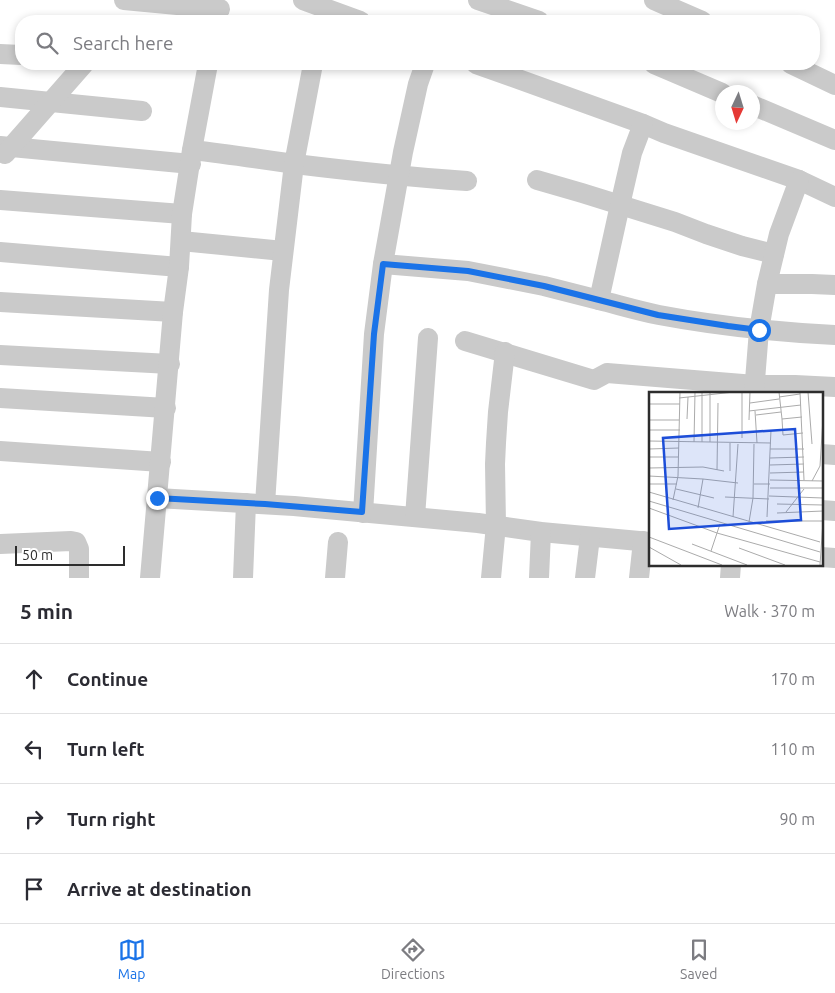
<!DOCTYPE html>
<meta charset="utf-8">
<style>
body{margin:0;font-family:Ubuntu,sans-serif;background:#f2f2f3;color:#2b2b33}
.compass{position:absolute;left:715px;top:85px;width:45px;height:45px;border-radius:50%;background:#fff;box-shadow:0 2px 8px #0003;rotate:184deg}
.scale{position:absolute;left:15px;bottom:12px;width:110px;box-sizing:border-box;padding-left:5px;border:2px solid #2d2d2d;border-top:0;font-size:14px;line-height:18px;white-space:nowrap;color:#2d2d2d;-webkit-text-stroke:4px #fff;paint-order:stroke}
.stop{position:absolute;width:15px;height:15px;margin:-11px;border:4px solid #1a73e8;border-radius:50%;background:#fff}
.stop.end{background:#1a73e8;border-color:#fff;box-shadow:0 1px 5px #0008}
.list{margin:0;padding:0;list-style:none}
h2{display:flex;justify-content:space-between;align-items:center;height:65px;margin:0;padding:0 20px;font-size:21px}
h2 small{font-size:16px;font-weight:400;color:#7c7c81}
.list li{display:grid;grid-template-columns:32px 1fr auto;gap:15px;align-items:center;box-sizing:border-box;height:70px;padding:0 20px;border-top:1px solid #e1e1e2}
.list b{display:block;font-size:19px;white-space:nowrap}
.list em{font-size:16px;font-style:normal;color:#7c7c81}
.icon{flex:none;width:28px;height:28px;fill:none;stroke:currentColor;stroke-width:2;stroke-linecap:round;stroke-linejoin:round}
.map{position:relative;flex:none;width:835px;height:578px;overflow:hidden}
.search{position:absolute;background:#fff;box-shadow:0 2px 8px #0003;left:15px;right:15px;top:15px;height:55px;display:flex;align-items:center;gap:12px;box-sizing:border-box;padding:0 18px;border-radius:20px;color:#7c7c81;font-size:19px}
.sheet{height:345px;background:#fff}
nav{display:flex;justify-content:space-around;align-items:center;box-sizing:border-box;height:70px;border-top:1px solid #e1e1e2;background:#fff;font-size:14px;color:#7c7c81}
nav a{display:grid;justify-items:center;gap:2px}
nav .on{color:#1a73e8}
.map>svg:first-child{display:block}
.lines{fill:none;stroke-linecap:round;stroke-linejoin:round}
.minor{stroke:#cacaca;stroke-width:20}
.route{stroke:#1a73e8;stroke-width:6}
.inset-road{fill:none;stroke:#ababab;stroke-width:1}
.view{fill:#1d4ed8;fill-opacity:0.15;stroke:#1d4ed8;stroke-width:2.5}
.inset-edge{fill:none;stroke:#2d2d2d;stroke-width:2.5}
</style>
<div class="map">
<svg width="835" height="578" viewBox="0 0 835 578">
<rect width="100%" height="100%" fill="#fff"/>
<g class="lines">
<!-- minor -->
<g class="minor">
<polyline points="124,0 220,9"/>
<polyline points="303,0 360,21"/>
<polyline points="478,0 539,21"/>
<polyline points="654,0 702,21"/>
<polyline points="0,54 21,55"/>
<polyline points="476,64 643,124 664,133 799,180 835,197"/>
<polyline points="654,64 722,93"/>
<polyline points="791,64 835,85"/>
<polyline points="0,97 142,111"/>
<polyline points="752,105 835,140"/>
<polyline points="0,146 191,164"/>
<path d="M192 150C227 154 261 159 295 164 352 171 409 177 467 181"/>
<polyline points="5,154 84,64"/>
<polyline points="537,180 582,193 675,222 706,234 742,246 774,254"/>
<polyline points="0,200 182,214"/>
<polyline points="181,241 283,251"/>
<polyline points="0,252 179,267"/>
<polyline points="383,264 468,271 544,286 599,300 620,205 632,153 643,124"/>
<polyline points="767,284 812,284 835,285"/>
<path d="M599 300C619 305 639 311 659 315 717 326 776 332 835 335"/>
<polyline points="0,302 173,312"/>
<polyline points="465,341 594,380 607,373 755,385 795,385 835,387"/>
<polyline points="0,355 170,364"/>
<polyline points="754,393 759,330 767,284 779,234 799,180"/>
<polyline points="0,398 166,408"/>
<polyline points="0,451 161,462"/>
<polyline points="821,454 835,455"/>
<polyline points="157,498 294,506 478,523 541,532 650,542"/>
<polyline points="265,504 279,290 294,164 313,64"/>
<polyline points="821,510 835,511"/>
<polyline points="363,513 374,334 383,264 403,152 418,84 425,64"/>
<polyline points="415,517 428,338"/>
<polyline points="0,544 71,541 76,542 79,549 79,578"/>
<polyline points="821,557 835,558"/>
<polyline points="150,578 173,312 179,267 182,214 192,150 208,64"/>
<polyline points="243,578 246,503"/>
<polyline points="335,578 338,542"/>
<polyline points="491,578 496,525 495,464 496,443 498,412 505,352"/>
<polyline points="539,578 541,532"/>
<polyline points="585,578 590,537"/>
<polyline points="639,578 643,541"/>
<polyline points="730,578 731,564"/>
</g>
</g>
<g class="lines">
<!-- route -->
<polyline class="route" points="157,498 265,504 362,512 374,334 383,264 468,271 544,286 658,315 728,326 759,330"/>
</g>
<!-- overview -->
<g transform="translate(649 392)">
<rect width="174" height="174" fill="#fff"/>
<path class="inset-road" d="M53 0V50M93 0V46M130 0 133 27 153 25M151 0 155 88M159 0 163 52M130 5 151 2M30 6 85 0M101 11 130 7M0 12H31M100 19 152 13M106 19 108 51M107 23 132 20M38 27 39 5M133 27 134 43 154 41M0 28H30M100 28 101 0M0 38H31M0 49 122 51M45 50 46 0M61 50V0M0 57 30 56M121 57H155M0 65H29M121 66 155 65M121 73 155 72M0 76 54 75 75 79M68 78 69 11M81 79V51M121 81 155 80M0 84 54 87M121 88 174 89M163 89 171 74 174 26M0 92H28M105 92H121M121 96H174M27 97 65 106M0 100 171 150M120 104 174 106M76 105 120 107M24 108 29 84 31 0M0 109 171 160M128 112 174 113M0 116 68 141 171 170M49 116 54 87 89 91M137 120 155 97M128 121 174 119M84 125 89 52M118 125 122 38M117 129H174M100 130 104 106 105 52M0 145 73 173M43 152 98 173M0 155 32 173M90 156 136 173M62 159 71 132M171 173 174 129"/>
<path class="view" d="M146 37 152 128 20 137 14 46Z"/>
<rect width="174" height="174" class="inset-edge"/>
</g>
</svg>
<svg class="compass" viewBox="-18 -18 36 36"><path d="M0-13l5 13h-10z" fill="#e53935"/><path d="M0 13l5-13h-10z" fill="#7c7c81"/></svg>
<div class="scale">50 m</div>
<div class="stop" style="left:759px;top:330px"></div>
<div class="stop end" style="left:157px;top:498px"></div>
<div class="search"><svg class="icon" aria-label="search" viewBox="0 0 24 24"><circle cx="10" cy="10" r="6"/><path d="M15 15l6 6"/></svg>Search here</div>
</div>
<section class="sheet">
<h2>5 min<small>Walk · 370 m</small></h2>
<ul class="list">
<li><svg class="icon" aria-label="ahead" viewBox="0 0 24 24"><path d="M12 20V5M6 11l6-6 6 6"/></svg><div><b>Continue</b></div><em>170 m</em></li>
<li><svg class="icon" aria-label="left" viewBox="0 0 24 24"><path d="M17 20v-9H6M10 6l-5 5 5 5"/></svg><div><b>Turn left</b></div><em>110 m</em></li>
<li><svg class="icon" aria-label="right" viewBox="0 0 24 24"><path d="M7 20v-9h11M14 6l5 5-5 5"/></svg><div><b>Turn right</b></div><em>90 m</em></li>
<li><svg class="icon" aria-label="arrive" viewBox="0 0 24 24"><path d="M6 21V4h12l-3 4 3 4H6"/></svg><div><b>Arrive at destination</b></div></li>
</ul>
</section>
<nav>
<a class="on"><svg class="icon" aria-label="map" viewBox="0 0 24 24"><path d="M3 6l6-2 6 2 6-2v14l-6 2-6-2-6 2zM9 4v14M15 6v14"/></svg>Map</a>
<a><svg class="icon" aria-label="directions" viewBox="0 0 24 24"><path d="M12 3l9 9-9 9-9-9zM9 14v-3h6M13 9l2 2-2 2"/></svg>Directions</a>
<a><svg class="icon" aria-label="saved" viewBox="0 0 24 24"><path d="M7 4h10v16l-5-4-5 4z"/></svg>Saved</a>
</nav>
